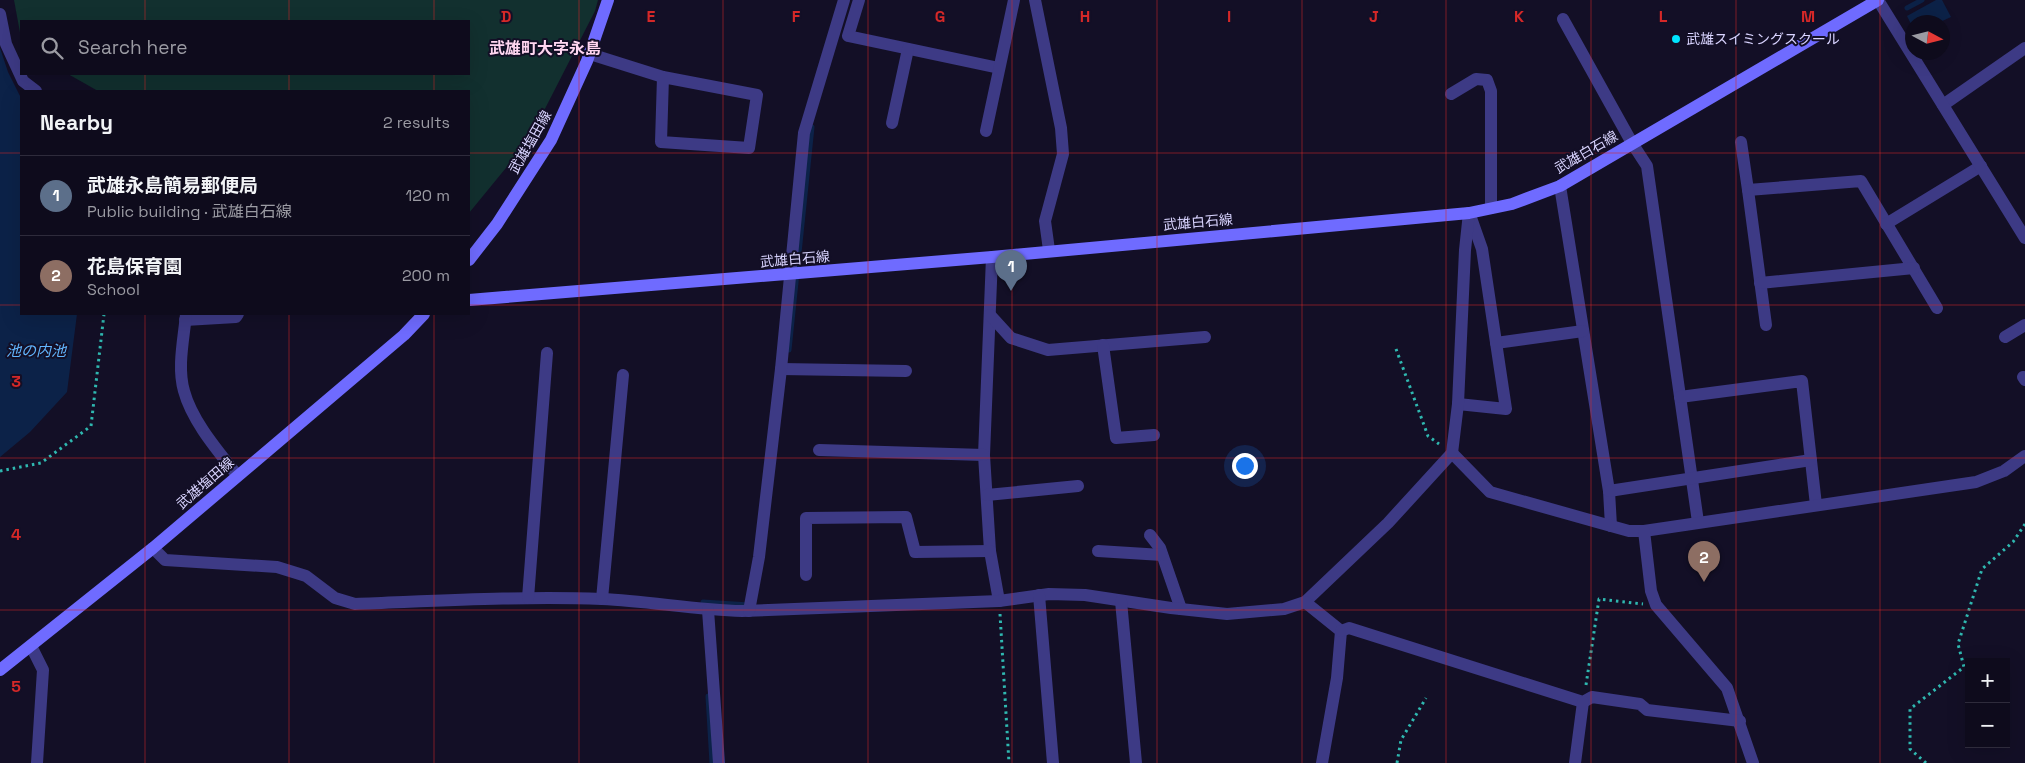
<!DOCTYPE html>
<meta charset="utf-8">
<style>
body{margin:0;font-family:"Space Grotesk","Noto Sans JP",sans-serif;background:#171425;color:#f1f3f6}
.controls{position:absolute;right:15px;bottom:15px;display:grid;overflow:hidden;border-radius:0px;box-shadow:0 5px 20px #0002}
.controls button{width:45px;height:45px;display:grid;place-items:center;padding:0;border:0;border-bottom:1px solid #2e2b3b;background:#0e0b1c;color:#f1f3f6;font:25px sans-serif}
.compass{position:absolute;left:1905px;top:15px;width:45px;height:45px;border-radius:50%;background:#0e0b1c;box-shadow:0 5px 20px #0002;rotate:97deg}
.you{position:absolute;left:1244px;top:465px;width:18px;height:18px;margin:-12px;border:4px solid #fff;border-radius:50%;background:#1a73e8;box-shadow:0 0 0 8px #1a73e833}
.badge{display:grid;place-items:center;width:32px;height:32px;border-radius:50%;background:#db2777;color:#fff;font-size:16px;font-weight:700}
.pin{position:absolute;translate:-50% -41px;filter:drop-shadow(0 1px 2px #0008)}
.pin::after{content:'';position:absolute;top:26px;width:18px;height:15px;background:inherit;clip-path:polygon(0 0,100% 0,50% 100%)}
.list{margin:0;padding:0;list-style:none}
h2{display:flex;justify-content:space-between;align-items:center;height:65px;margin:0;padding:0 20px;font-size:21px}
h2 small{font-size:16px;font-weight:400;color:#9b9ba3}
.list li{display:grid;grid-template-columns:32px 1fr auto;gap:15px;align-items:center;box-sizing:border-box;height:80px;padding:0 20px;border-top:1px solid #2e2b3b}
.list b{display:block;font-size:19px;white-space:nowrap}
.list p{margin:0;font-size:16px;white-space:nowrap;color:#9b9ba3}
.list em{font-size:16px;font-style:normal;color:#9b9ba3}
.icon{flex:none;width:28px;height:28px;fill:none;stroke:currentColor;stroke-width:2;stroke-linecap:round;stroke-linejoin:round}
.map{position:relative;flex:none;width:2025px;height:763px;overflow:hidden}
.search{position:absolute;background:#0e0b1c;box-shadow:0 5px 20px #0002;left:20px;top:20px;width:450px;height:55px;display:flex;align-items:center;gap:12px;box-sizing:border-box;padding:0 18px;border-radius:0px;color:#9b9ba3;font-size:19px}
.panel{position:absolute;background:#0e0b1c;box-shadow:0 5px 20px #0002;left:20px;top:90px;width:450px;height:225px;border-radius:0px}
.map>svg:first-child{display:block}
.green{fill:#12302f}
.water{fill:#0c2248}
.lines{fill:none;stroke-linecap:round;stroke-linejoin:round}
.stream{stroke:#0c2248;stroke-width:5}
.path{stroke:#2fb8b0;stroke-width:3;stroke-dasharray:2.5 4;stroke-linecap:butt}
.minor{stroke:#3d3a85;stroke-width:12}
.tertiary{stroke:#3d3a85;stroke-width:12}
.secondary{stroke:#6f6bff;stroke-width:12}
.grid{fill:none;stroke:#d62828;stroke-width:1;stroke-opacity:0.55}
.poi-dot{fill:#00e5ff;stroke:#130f26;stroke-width:2}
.labels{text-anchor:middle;stroke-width:4;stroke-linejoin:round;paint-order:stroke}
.poi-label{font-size:14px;fill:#d9d4ff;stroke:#130f26;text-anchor:start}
.street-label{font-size:14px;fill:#d9d4ff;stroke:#130f26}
.water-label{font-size:15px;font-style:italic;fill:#62b6ff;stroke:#130f26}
.quarter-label{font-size:16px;font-weight:bold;fill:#ffd6f0;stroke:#130f26}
.grid-label{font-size:16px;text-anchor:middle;font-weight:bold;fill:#d62828;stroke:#130f26;stroke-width:4;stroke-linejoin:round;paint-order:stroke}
</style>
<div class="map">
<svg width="2025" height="763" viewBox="0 0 2025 763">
<rect width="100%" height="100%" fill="#130f26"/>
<!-- green -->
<polygon class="green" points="14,0 598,0 595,11 529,140 469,213 469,91 98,91 68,74 469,74 469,21 21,21 21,38"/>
<!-- water -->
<g class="water">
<polygon points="1936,0 1942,0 1951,17 1940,22 1912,22 1912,26 1907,16"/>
<polygon points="0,48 8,72 21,98 21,314 77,314 67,392 30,432 0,457"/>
</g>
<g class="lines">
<!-- stream -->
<g class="stream">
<polyline points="1907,8 1922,0"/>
<polyline points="789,350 812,127"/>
<polyline points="703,608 703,602 749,605"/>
<polyline points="708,696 712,763"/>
</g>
<!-- path -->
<g class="path">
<polyline points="1396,349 1428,436 1439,444"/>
<polyline points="0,471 41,463 91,426 104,314"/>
<polyline points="1000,614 1009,763"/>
<polyline points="1586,685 1599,599 1643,604"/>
<polyline points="1397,763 1401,740 1426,698"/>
<polyline points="1926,763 1910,749 1910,709 1964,667 1958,644 1982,569 2013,542 2025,524"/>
</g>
<!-- minor -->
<g class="minor">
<polyline points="859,0 848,36 999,68"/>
<polyline points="1035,0 1061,128 1063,154 1045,221 1049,250"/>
<polyline points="1563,19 1632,143 1647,166 1698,522"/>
<polyline points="590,54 663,77 757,95 749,148 661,142 663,77"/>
<polyline points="1451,94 1476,79 1487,80 1491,91 1491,208"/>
<polyline points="1943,105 2025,48"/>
<polyline points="892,123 908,49"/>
<polyline points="986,131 1014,0"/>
<polyline points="1741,142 1748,190 1861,181 1937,308"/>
<polyline points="1560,186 1609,491 1611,526"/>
<polyline points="1748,190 1766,325"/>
<polyline points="1886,224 1981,166"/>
<polyline points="992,257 984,455 990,551 999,601"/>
<polyline points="1760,283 1914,268"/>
<polyline points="990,315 1011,338 1048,350 1205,337"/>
<polyline points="185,320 236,317 238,314"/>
<polyline points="2005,337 2025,325"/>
<polyline points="1496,343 1583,331"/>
<polyline points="1103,345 1116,438 1154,435"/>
<polyline points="781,369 906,371"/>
<polyline points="2023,377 2025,380"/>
<polyline points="1680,397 1802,381 1816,505"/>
<polyline points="1458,404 1506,409 1482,249 1470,215"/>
<polyline points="819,450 984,455"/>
<polyline points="1452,453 1490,492 1611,526 1629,531 1644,531 1976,482 2004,471 2025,456"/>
<polyline points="1609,491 1811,460"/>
<polyline points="987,495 1078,486"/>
<polyline points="1644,531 1651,591 1656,605 1727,688 1753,763"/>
<polyline points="1150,535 1160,548 1181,609"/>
<path d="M153 548 165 560 277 567 306 576 335 598 355 604C437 601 520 596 602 599 649 601 695 610 742 611L999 601 1049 594 1085 595 1171 608 1227 614 1284 609 1305 602 1388 523 1452 453 1458 404 1465 250 1469 213"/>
<polyline points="1098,551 1162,555"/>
<polyline points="806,575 806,518 906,517 915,552 990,551"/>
<polyline points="1039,595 1053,763"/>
<polyline points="528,598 547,353"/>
<polyline points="602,599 623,375"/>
<polyline points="1121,601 1136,763"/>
<polyline points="1305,602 1341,631 1337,678 1322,763"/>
<polyline points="708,610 719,763"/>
<polyline points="749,611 759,557 781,369 804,133 844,0"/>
<polyline points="1341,631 1349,628 1583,702 1592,697 1640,704 1647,710 1740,721"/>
<polyline points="31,646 43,670 37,763"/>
<polyline points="1575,763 1583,702"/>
</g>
<!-- tertiary -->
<g class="tertiary">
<polyline points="1878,0 2025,238"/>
<polyline points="0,14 6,44 23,81 36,91"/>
<path d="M186 314C184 338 177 367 184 391 192 421 218 451 237 475"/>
</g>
<!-- secondary -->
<g class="secondary">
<polyline points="469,260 497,224 551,140 587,61 608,0"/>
<polyline points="469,300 992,257 1469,213 1512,204 1560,186 1878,0"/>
<polyline points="0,670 153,548 404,335 424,314"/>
</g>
</g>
<!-- grid -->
<path class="grid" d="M145 0V21M289 0V21M434 0V21M579 0V763M723 0V763M868 0V763M1012 0V763M1157 0V763M1302 0V763M1446 0V763M1591 0V763M1736 0V763M1880 0V763M145 74V91M289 74V91M434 74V91M0 153H21M469 153H2025M0 305H21M469 305H2025M145 314V763M289 314V763M434 314V763M0 458H2025M0 610H2025"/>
<!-- markers -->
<circle class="poi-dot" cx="1676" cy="39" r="5"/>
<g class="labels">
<!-- poi labels -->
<g class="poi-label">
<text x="1686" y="44">武雄スイミングスクール</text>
</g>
<!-- street labels -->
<g class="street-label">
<text transform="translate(530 142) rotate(-60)" y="5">武雄塩田線</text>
<text transform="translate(1586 152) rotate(-30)" y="5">武雄白石線</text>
<text transform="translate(1198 222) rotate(-5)" y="5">武雄白石線</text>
<text transform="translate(795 259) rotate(-5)" y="5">武雄白石線</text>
<text transform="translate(205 483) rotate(-41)" y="5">武雄塩田線</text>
</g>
<!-- water labels -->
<g class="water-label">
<text x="36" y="356">池の内池</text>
</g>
<!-- quarter labels -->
<g class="quarter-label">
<text x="545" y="54">武雄町大字永島</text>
</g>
</g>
<g class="grid-label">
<text x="506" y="22">D</text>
<text x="651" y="22">E</text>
<text x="796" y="22">F</text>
<text x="940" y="22">G</text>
<text x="1085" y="22">H</text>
<text x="1229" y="22">I</text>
<text x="1374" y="22">J</text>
<text x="1519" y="22">K</text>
<text x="1663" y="22">L</text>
<text x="1808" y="22">M</text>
<text x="16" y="387">3</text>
<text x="16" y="540">4</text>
<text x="16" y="692">5</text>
</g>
</svg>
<div class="controls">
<button>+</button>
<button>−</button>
</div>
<svg class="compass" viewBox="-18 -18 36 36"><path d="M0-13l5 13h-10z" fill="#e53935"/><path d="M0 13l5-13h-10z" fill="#9b9ba3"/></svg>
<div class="you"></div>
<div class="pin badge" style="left:1011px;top:291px;background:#5c6f8a">1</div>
<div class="pin badge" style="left:1704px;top:582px;background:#8d6e63">2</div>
<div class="search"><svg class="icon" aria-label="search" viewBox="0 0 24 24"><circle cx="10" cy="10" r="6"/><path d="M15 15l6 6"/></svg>Search here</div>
<section class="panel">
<h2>Nearby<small>2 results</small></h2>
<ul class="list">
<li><span class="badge" style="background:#5c6f8a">1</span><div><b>武雄永島簡易郵便局</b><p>Public building · 武雄白石線</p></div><em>120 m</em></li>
<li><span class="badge" style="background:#8d6e63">2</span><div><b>花島保育園</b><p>School</p></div><em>200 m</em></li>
</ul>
</section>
</div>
